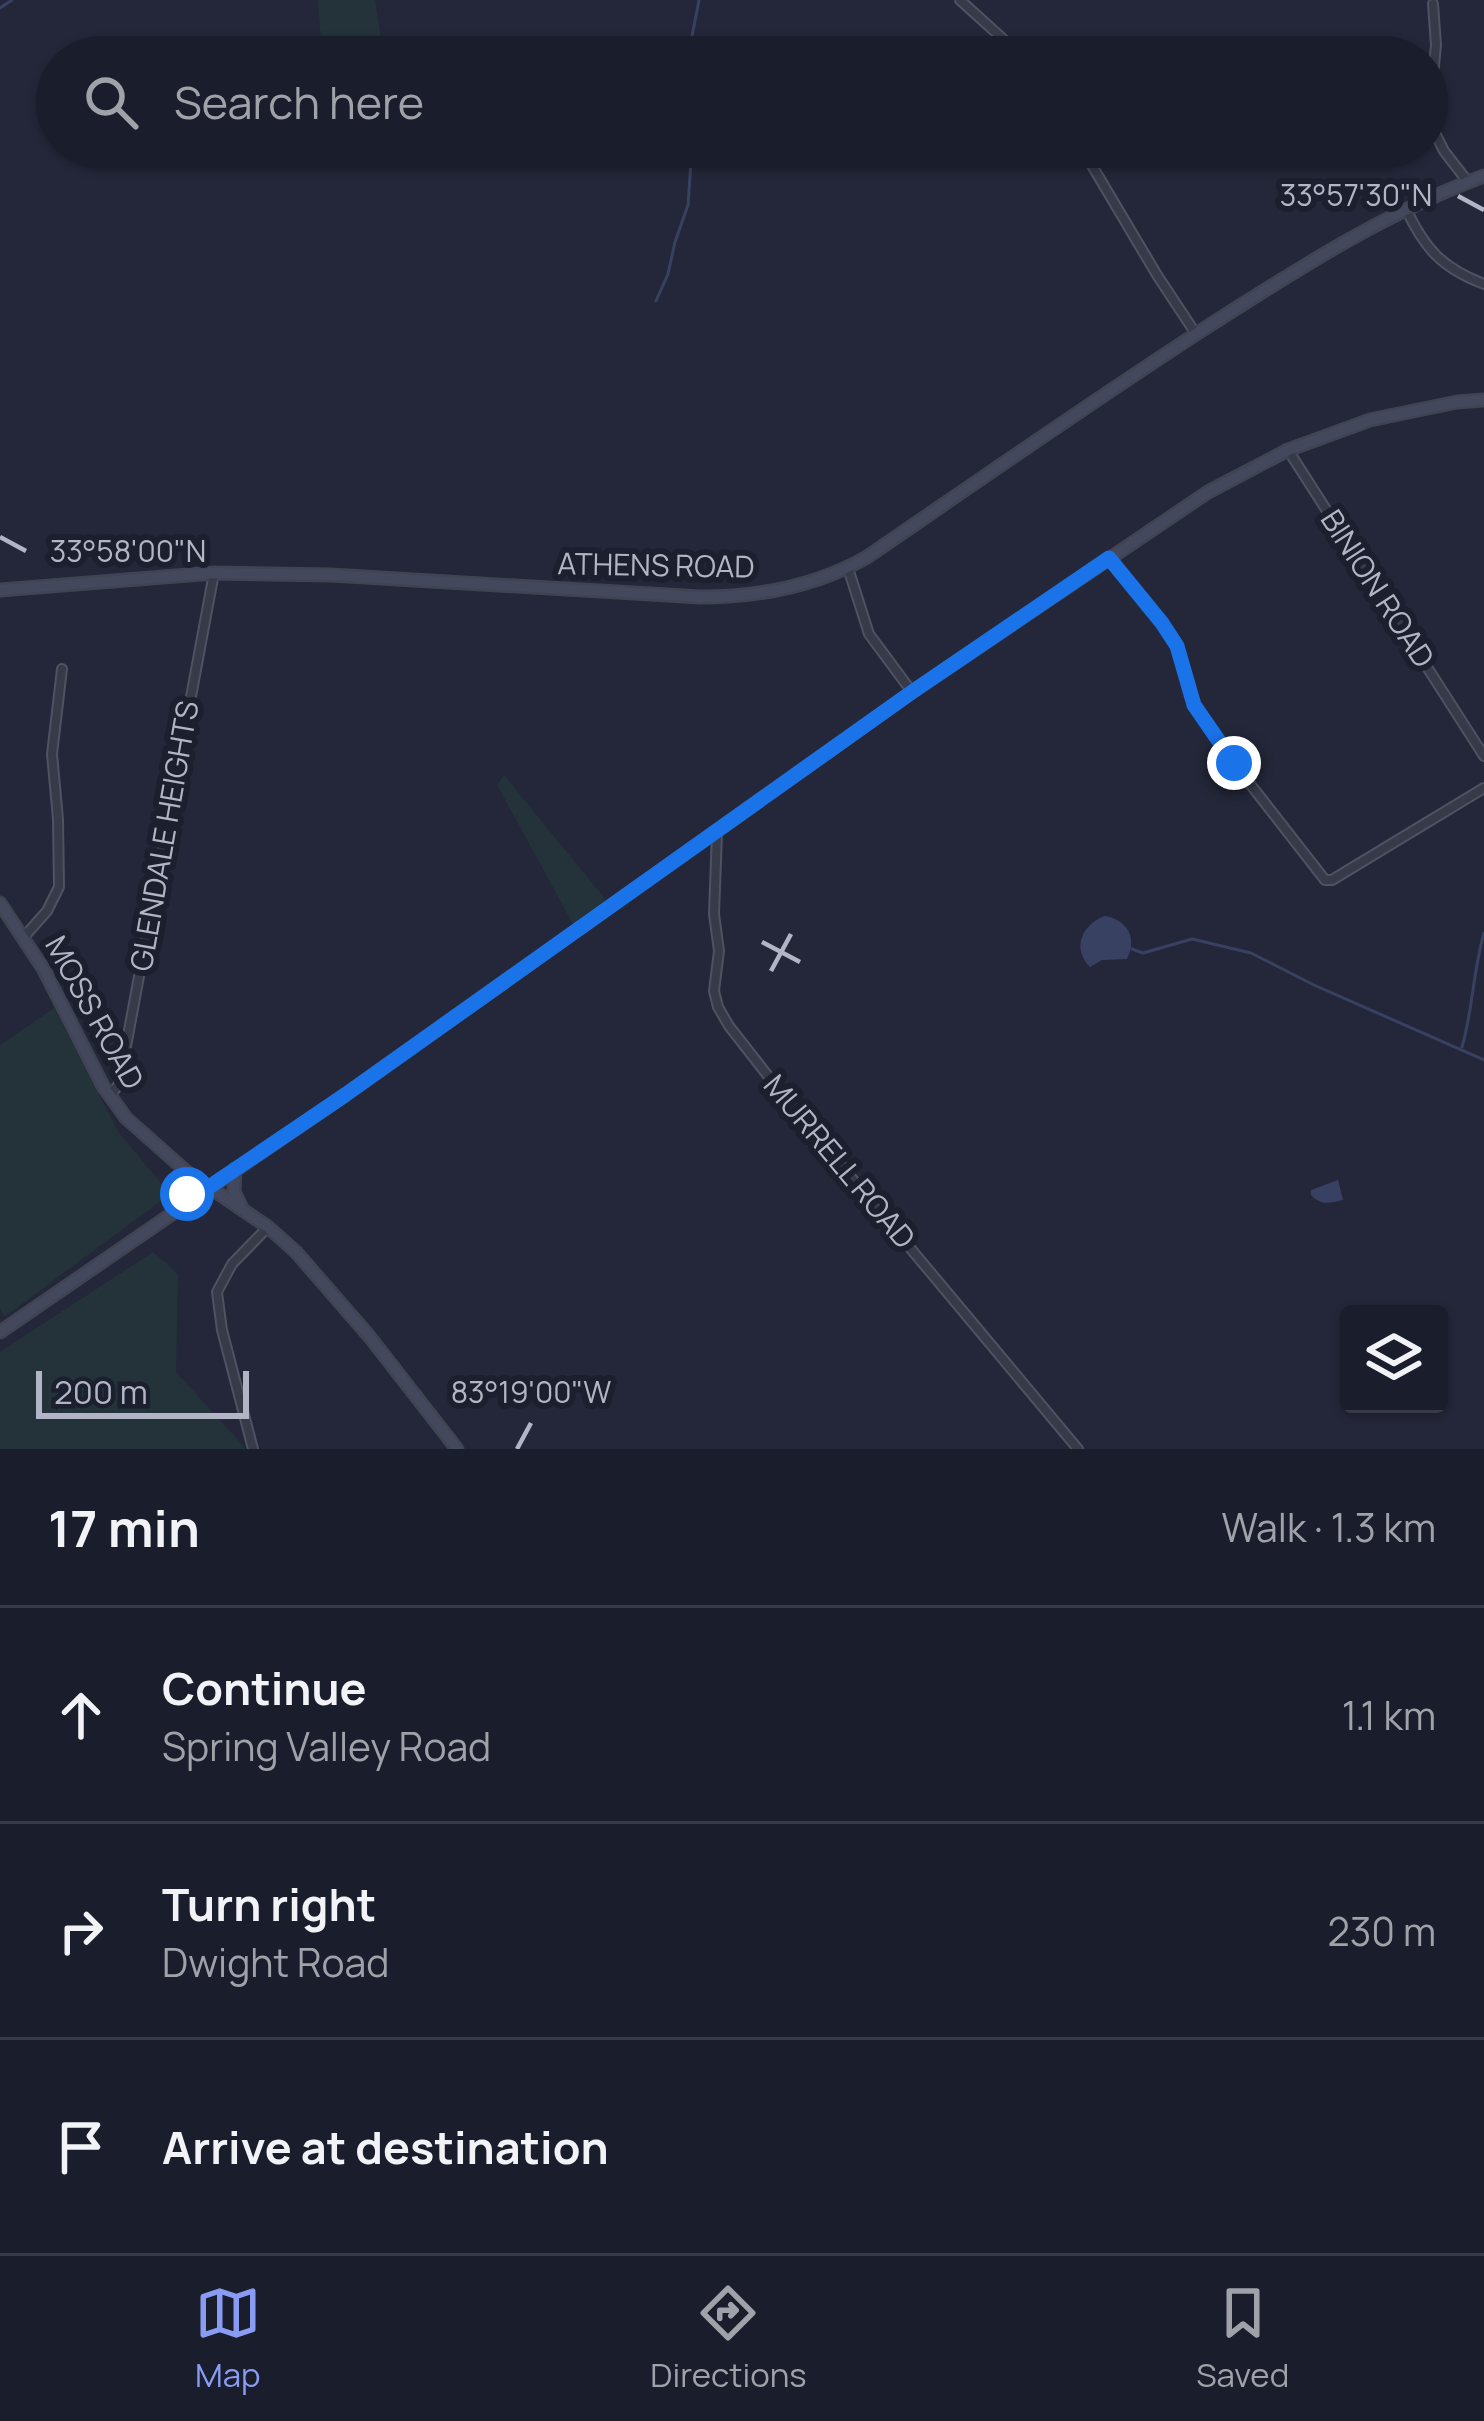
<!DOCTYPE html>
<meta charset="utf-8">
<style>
body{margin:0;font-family:Manrope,sans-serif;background:#232633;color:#f1f3f6}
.controls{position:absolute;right:36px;bottom:36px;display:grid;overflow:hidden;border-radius:12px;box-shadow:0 3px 9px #0004}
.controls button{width:108px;height:108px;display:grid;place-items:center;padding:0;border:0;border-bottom:3px solid #383b47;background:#1a1d2b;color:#f1f3f6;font:60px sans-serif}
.scale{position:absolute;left:36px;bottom:30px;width:213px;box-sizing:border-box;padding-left:12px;border:6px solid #b1b5c5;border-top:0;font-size:33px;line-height:42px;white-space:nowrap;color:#b1b5c5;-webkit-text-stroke:9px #1b1f2e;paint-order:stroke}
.stop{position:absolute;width:36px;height:36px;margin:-27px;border:9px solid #1a73e8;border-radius:50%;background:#fff}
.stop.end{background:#1a73e8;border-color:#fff;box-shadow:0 3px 12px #0008}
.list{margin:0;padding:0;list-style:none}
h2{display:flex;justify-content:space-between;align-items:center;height:156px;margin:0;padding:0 48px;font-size:51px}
h2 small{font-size:39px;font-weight:400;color:#9fa2a9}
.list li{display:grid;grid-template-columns:78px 1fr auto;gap:36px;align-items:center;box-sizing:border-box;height:216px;padding:0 48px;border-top:3px solid #383b47}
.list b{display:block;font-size:45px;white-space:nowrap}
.list p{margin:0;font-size:39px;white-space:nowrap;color:#9fa2a9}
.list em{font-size:39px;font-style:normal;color:#9fa2a9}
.icon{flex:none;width:66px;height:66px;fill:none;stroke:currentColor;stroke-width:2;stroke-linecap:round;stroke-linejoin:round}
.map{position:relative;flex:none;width:1484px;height:1449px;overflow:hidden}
.search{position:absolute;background:#1a1d2b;box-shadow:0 3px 9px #0004;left:36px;right:36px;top:36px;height:132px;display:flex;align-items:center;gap:30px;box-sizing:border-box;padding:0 42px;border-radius:66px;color:#9fa2a9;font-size:45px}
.sheet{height:804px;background:#1a1d2b}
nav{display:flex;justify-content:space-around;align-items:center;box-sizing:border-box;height:168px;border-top:3px solid #383b47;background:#1a1d2b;font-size:33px;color:#9fa2a9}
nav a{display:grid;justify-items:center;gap:6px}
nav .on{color:#899cf3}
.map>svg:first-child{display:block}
.green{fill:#24333a}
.water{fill:#394162}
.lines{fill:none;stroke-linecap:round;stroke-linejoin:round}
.stream{stroke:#394162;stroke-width:3}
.street-casing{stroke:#4e5261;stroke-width:12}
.secondary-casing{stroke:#3f4352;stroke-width:15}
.street{stroke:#363a49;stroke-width:8}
.secondary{stroke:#44485c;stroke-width:10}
.route{stroke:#1a73e8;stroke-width:15}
.ticks{fill:none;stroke:#b1b5c5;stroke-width:4.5}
.labels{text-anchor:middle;stroke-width:12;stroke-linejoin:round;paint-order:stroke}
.street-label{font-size:30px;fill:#b1b5c5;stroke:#1b1f2e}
.ticks-label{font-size:30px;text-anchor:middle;fill:#b1b5c5;stroke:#1b1f2e;stroke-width:12;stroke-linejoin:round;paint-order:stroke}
</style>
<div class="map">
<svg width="1484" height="1449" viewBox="0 0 1484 1449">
<rect width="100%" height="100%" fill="#232739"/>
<!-- green -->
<g class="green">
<polygon points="318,0 375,0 384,57 322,57"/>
<polygon points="504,775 606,900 573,924 497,785"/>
<polygon points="54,1008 119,1133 170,1194 4,1317 0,1308 0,1045"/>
<polygon points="153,1252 178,1274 176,1372 246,1449 0,1449 0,1352"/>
</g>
<!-- water -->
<g class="water">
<path d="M1104 916C1127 919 1138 938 1127 959L1102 960 1090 967C1072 948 1081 926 1104 916Z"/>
<path d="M1338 1180 1343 1200C1330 1203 1321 1206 1311 1195V1190Z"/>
</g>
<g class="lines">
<!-- stream -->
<g class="stream">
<polyline points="0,8 12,0"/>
<polyline points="688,57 699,0"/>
<polyline points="656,301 668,274 675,242 688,205 692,147"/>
<polyline points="1132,949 1143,953 1192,939 1251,953 1314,985 1484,1060"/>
<path d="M1462 1047C1473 1009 1473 971 1484 933"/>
</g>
<defs>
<g id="street">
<polyline points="960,0 1023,57"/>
<polyline points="1433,4 1436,45 1430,107 1435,133 1444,151 1468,182"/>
<polyline points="1081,147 1157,275 1196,334"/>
<path d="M1406 209C1425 249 1442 268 1484 284"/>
<polyline points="1288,450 1484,756"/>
<polyline points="1109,558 1163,623 1177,646 1194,705 1236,766 1325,880 1332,880 1484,788"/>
<polyline points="848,568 869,634 912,692"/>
<polyline points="717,833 714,914 719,951 714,991 718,1007 729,1026 794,1109 1078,1449"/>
<polyline points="24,937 47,911 59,887 58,819 52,754 62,669"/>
<polyline points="110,1096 119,1084 214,573"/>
<polyline points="253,1449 222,1330 217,1292 232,1264 268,1227"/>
</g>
<g id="secondary">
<path d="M0 590 214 573 331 575 700 597C759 597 815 587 867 557 981 479 1094 400 1210 325 1298 269 1386 212 1484 176"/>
<polyline points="0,903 44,970 103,1086 126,1118 187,1172 268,1227 296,1252 369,1336 457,1449"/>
<polyline points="235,1169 234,1192 242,1208"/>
<polyline points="0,1332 345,1095 912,692 1208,492 1288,450 1370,420 1457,402 1484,400"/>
</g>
</defs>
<!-- street casing -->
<use href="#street" class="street-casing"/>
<!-- secondary casing -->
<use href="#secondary" class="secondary-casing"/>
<!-- street -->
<use href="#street" class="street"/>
<!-- secondary -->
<use href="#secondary" class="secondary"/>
</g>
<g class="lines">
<!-- route -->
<polyline class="route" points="187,1194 181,1206 345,1095 912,692 1109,558 1162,623 1177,646 1194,705 1234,763"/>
</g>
<!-- ticks -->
<path class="ticks" d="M1458 196 1484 210M0 537 26 551M762 942 800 962M771 971 791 934M517 1449 531 1423"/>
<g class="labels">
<!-- street labels -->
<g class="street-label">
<text transform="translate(656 566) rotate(1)" y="10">ATHENS ROAD</text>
<text transform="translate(1377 589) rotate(57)" y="10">BINION ROAD</text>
<text transform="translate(165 836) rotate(-80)" y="10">GLENDALE HEIGHTS</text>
<text transform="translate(94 1013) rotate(61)" y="10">MOSS ROAD</text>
<text transform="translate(839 1162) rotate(50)" y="10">MURRELL ROAD</text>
</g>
</g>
<g class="ticks-label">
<text x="1356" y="206">33°57'30"N</text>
<text x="128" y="562">33°58'00"N</text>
<text x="531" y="1403">83°19'00"W</text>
</g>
</svg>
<div class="controls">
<button><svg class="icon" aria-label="layers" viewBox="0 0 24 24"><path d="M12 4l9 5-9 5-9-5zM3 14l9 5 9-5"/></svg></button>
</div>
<div class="scale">200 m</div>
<div class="stop" style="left:187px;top:1194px"></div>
<div class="stop end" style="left:1234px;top:763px"></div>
<div class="search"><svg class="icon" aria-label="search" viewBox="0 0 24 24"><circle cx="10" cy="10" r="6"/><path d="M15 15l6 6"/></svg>Search here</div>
</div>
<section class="sheet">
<h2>17 min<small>Walk · 1.3 km</small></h2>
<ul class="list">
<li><svg class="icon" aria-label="ahead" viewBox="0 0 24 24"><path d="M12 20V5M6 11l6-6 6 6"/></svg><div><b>Continue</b><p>Spring Valley Road</p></div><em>1.1 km</em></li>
<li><svg class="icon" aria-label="right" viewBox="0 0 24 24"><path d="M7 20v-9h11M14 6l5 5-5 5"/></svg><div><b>Turn right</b><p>Dwight Road</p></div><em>230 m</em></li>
<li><svg class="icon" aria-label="arrive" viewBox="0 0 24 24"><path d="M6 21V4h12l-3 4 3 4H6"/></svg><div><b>Arrive at destination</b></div></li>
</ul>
</section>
<nav>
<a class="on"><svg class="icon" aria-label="map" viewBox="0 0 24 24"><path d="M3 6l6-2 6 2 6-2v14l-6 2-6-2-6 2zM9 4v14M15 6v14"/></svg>Map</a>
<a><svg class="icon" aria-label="directions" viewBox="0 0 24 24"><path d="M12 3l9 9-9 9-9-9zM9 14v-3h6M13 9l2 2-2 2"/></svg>Directions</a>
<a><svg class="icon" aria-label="saved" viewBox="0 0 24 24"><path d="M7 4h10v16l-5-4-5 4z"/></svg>Saved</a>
</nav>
